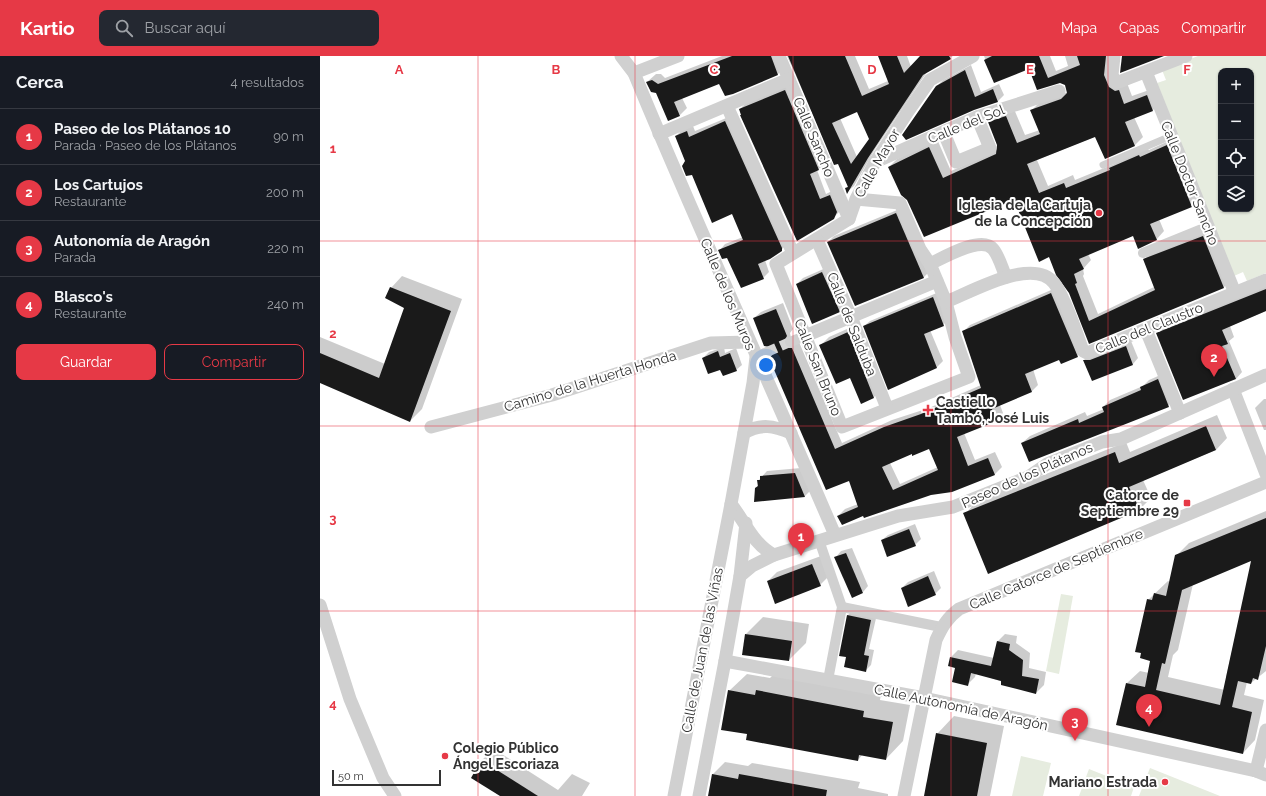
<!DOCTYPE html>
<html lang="es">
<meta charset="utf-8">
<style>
body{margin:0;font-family:Raleway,sans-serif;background:#242831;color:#f1f3f6}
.controls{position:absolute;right:12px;top:12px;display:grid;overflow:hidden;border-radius:8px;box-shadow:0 1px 3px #0004}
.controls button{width:36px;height:36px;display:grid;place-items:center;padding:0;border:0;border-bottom:1px solid #363941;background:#171b24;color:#f1f3f6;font:20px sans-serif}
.scale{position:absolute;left:12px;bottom:10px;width:109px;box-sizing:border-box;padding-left:4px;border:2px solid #333;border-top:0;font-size:11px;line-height:14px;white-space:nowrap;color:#333;-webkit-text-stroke:3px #fff;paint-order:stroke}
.you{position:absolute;left:446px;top:309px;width:14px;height:14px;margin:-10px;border:3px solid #fff;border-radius:50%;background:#1a73e8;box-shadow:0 0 0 6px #1a73e833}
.badge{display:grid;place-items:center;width:26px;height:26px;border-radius:50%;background:#e63946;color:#fff;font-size:13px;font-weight:700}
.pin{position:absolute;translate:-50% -33px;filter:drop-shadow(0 1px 2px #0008)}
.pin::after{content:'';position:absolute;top:21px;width:14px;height:12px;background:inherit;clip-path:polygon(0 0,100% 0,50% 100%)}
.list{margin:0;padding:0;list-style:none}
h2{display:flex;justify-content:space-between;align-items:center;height:52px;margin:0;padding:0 16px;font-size:17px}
h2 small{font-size:13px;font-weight:400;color:#9ea1a6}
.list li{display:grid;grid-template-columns:26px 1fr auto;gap:12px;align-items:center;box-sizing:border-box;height:56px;padding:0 16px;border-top:1px solid #363941}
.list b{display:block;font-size:15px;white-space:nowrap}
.list p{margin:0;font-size:13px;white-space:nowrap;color:#9ea1a6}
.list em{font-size:13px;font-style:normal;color:#9ea1a6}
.actions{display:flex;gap:8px;padding:12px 16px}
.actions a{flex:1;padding:9px 0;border:1px solid #e63946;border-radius:8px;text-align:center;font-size:14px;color:#e63946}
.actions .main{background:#e63946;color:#fff}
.icon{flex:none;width:22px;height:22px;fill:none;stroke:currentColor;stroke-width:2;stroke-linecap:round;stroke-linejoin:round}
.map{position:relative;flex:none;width:946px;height:740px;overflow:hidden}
header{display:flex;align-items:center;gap:24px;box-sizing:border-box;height:56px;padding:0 20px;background:#e63946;color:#fff}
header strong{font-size:19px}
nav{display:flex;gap:22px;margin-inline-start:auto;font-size:14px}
.search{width:280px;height:36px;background:#242831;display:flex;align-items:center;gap:10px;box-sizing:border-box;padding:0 14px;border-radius:8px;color:#9ea1a6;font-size:15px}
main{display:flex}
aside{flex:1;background:#171b24}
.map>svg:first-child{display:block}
.green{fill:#e6ecdf;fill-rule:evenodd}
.shadow{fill:#0003;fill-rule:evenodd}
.building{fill:#1a1a1a;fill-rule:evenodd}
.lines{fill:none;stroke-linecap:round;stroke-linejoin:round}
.pedestrian-tunnel{stroke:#d6d6d6;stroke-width:10;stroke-dasharray:10 5;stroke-linecap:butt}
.service{stroke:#d0d0d0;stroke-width:7}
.pedestrian{stroke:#d0d0d0;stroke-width:10}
.minor{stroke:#d0d0d0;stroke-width:13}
.grid{fill:none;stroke:#e63946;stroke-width:1;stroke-opacity:0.55}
.poi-dot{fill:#e63946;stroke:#fff;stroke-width:1.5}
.labels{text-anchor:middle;stroke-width:4;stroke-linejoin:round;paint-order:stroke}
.street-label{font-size:14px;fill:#333;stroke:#fff}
.poi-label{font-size:14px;font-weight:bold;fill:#333;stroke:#fff;text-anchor:end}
.grid-label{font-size:13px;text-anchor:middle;font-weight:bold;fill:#e63946;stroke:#fff;stroke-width:4;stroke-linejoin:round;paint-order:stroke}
</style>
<header>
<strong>Kartio</strong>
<div class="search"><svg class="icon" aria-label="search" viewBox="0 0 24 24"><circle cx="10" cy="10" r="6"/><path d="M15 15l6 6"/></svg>Buscar aquí</div>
<nav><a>Mapa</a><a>Capas</a><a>Compartir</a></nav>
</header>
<main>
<aside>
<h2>Cerca<small>4 resultados</small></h2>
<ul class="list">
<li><span class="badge">1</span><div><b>Paseo de los Plátanos 10</b><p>Parada · Paseo de los Plátanos</p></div><em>90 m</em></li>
<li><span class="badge">2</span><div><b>Los Cartujos</b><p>Restaurante</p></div><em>200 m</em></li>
<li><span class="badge">3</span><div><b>Autonomía de Aragón</b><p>Parada</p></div><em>220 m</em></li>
<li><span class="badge">4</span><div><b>Blasco's</b><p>Restaurante</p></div><em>240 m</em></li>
</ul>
<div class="actions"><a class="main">Guardar</a><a>Compartir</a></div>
</aside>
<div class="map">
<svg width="946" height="740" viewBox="0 0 946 740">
<rect width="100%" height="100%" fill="#fff"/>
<!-- green -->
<g class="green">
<path d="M878 0H946V217L927 225 923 216 914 220 837 27 846 24 842 14ZM901 15H931V153H901Z"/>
<polygon points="741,538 753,540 739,618 726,615"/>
<polygon points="701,700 731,707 723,740 692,740"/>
<polygon points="830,712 900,740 819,740"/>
<polygon points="769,713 814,731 811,740 759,740"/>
</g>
<!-- shadow -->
<g class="shadow">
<polygon points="402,0 461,0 465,11 458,18 412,37 400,27 362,42 367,52 360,59 327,26 336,18 341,18 345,22"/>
<path d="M467 0H535L549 33 568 25 559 0H587L591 11 601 0H633L607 16 555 93 534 130 527 136 526 133 528 130 518 106 515 107ZM537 55 550 83 537 101 520 62Z"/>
<polygon points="664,0 730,0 736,15 748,10 745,0 793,0 797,23 807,27 812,40 835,32 841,46 833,54 814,61 823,81 815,89 786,101 776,80 717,104 728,130 753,119 755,124 794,108 799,104 827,92 829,94 855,82 879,142 871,150 839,163 844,175 836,184 813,178 768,198 771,204 763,213 764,218 763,220 778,258 834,231 824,204 832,195 891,172 912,223 904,231 769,286 750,236 695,143 588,143 569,111 577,103 617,83 631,115 678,94 678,89 669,66 677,58 694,53 705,79 720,74 712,54 720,46 748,36 745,29 740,26 717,32 709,12 674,26"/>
<polygon points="651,9 661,36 679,28 684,39 678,45 654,53 616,31 623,24"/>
<polygon points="471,28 505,108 497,114 506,138 516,133 519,156 513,162 420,53 426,47"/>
<polygon points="411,60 467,188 461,194 445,204 449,216 443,222 408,201 400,194 405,188 423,181 413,157 366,105 356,80 362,74 373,70 375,75"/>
<polygon points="582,152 610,215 604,221 535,249 508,186 514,180"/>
<polygon points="508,211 526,250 520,256 477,228 483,222"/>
<polygon points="82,220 142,243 102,353 90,365 0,326 0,281 65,308 86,251 71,232"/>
<polygon points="946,229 946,255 910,270 914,281 909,285 922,316 916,323 837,278 844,271"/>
<path d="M738 231 764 293 757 300 739 303 713 313 718 329 712 335 680 349 683 357 676 364 644 377 655 404 675 396 682 411 675 418 632 435 610 438 518 460 525 453 538 448 530 424 453 299 454 293 434 262 441 256 463 247 473 273 470 277 471 282 479 286 522 387 572 364 609 352 661 329 643 276 650 269ZM610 392 618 411 580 428 570 407 592 396Z"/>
<polygon points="619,236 629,263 623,269 610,274 623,305 617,311 569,332 544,270 550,265"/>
<polygon points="536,269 562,333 554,341 542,346 531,320 501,289 509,281"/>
<polygon points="811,285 818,302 813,308 764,304 770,298"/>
<polygon points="404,291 405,297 416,292 422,309 416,314 401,313 383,302 389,296"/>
<polygon points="845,317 856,342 848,350 702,387 710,380 765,356 767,360 784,353 783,351 790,344 823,330 829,324"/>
<polygon points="944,343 946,343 946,374 944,374 935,352"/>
<polygon points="897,359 907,382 896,394 823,424 831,442 820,453 668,516 645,458 656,446 806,386 810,396"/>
<polygon points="481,412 491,434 485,440 435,445 438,425 447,415"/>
<path d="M946 455V615L931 627 927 626 924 639 944 644 935 684 923 697 807 627 820 615 829 617 832 604 828 544 848 525 850 526 856 500 869 487ZM933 503 906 621H908L905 634 848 621 853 599 858 594 873 528Z"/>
<polygon points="595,468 601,483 595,489 562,484 568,479"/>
<polygon points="532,492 548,530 543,536 516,501 521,495"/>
<polygon points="501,500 509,520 500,529 448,525 457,516"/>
<polygon points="614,515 621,532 615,538 582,532 588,526"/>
<polygon points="534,553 557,558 549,593 554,594 551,609 545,615 527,600 520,599 528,559"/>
<polygon points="443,561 489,568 486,587 469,604 426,578"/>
<polygon points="685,578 697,580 696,587 710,597 709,612 726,616 724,629 716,637 656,617 655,621 647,629 631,601 638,594 674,602 678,585"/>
<polygon points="427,618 450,622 454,618 561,638 560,644 590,649 583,685 566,703 543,698 538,704 428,678 409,635"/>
<polygon points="634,660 684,670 670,740 605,740 617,678"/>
<polygon points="174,693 238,734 252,718 270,727 262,740 181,740 152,721 162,704"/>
<polygon points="405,706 428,710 432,707 540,726 538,732 568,738 568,740 389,740 393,718"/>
</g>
<!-- building -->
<g class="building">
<polygon points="412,0 451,0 458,19 413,38 405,40 399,28 354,46 360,60 348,65 336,37 331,36 326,26 332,24 338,28"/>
<path d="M468 0H525L542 40 569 28 558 0H577L584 17 600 0H629L631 3 603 19 548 102 527 138 525 132 528 131 518 108 514 109ZM537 56 549 83 531 108 512 67Z"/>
<polygon points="672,0 719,0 728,22 760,9 757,0 786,0 784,19 789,31 795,35 799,34 804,48 827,39 833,55 805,66 815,90 785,103 775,81 707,108 719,137 744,127 746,132 790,114 789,112 819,99 820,101 847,89 872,151 830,168 837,184 818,193 813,180 759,203 764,213 754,218 757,227 755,228 769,265 835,234 823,203 883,180 904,232 769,288 749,237 736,219 729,201 719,206 694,144 604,181 587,144 581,139 568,111 609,91 623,122 676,98 677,89 668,66 686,60 697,87 720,78 710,54 741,43 747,37 745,29 740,27 717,34 709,13 674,27 664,4"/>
<polygon points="802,0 844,0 800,17"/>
<polygon points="645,14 655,41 673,33 678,46 654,54 586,84 582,79 616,30"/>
<polygon points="465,34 499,114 490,118 500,143 510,139 517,156 514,163 477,185 420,59 421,59 419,53"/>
<polygon points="405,65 462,192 462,195 450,203 438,208 444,223 421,232 407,202 402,203 398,194 423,184 412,158 392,167 372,119 366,120 362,110 365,105 355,80 367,75 369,81"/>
<polygon points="576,157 604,222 535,250 507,186"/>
<polygon points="502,216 520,256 492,268 476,228"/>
<polygon points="70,231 131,255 90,366 0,327 0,297 59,322 84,252 65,242"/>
<polygon points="946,233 946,255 902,274 908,288 902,290 916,323 863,344 836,277"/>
<path d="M731 237 758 301 741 308 739 304 705 318 712 336 672 353 677 365 637 381 648 410 668 402 675 419 632 436 611 439 544 462 543 460 522 469 517 460 538 451 529 425 506 434 449 302 452 299 453 294 450 291 444 290 433 262 456 253 467 280 464 285V289L469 292H472L515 393 564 371 601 358 661 332 642 275ZM609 393 618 414 573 434 562 411 592 398V400Z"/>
<polygon points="613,241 624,270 604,278 617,312 568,334 543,270"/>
<polygon points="528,276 554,342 541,348 530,322 516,328 499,289"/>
<polygon points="806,290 813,309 772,325 763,304 770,304"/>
<polygon points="398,295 400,301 410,297 417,315 403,320 400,314 388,318 382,302"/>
<polygon points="838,323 849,351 709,406 701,387 758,363 759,367 784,356 782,351 821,334 820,331"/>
<polygon points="886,370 896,394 809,431 820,454 668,518 643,457 795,396 799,407"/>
<polygon points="475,417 485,441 434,446 435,432 438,430 437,424 440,424 440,420"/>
<path d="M946 462V590L938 624 933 622 931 628 918 625 912 651 932 656 923 698 796 669 806 627 825 631 830 605 820 602 821 597 815 596 827 543 832 544 834 537 846 540 855 499ZM931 505 900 649 836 634 842 607 845 608 862 534Z"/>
<polygon points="589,473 596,490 567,501 561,484"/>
<polygon points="526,497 543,537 532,542 514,501"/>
<polygon points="492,508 501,530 455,548 447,525"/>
<polygon points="608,520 616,539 588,551 581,532"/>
<polygon points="527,559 551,564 544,599 549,600 546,616 524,611 526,601 519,600"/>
<polygon points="425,578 472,585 469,605 422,599"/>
<polygon points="677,585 690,588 689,594 703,604 702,620 719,623 716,638 681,629 681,625 651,617 648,630 632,626 635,612 628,610 630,601 671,610"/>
<polygon points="408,634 435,639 436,634 544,655 543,661 573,666 566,704 539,699 538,705 426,684 427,678 401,674"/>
<polygon points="616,677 667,687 657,740 604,740"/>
<polygon points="161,704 218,740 180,740 151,722"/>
<polygon points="392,718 418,723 419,718 507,734 506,740 388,740"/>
</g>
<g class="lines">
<!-- pedestrian-tunnel -->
<polyline class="pedestrian-tunnel" points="447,296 470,286"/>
<!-- service -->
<polyline class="service" points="783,109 851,80"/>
<!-- pedestrian -->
<g class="pedestrian">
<polyline points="823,197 887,171"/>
<polyline points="470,286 485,280"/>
<polyline points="436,301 447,296"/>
<polyline points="499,484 522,551 508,624"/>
<polyline points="522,551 621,571"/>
</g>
<!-- minor -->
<g class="minor">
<path d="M301 0 314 17C378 172 449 325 515 479"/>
<polyline points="459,0 529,163"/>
<polyline points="794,0 792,19 796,27 866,0"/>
<polyline points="826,16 915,237"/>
<polyline points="314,17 358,0"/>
<polyline points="407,50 473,197"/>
<polyline points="624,77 636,106 670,92 657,61"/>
<polyline points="339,78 469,23"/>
<polyline points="555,106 657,61 739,35"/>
<polyline points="536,143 580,147 600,193 610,208 626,246 635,281 649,321 522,371 456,208 529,163 536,143 555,106 589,54 610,24 653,0"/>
<polyline points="497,184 531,261 567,352"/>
<path d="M610 208C623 202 661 179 673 193 679 200 682 212 686 221"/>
<path d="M626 246C651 236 713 200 734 227 744 239 757 278 763 295L767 297 946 224"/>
<polyline points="826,274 860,357"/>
<polyline points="485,280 617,225"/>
<polyline points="913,333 946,418"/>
<polyline points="111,371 232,339 391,287 429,286"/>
<path d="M424 377C441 367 454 370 471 377"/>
<path d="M411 448C425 466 434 489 454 499"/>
<polyline points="420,520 432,510 454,499 578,460 633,451 708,421 727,408 782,386 801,383 946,319"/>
<polyline points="0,549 30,643 63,722 75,740"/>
<polyline points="405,605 604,642 936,715 946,719"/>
<polyline points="936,715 946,674"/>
<polyline points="354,740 411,448 433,327 436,301"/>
<polyline points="379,740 405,605 420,520 426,467"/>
<path d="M584 740 616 584C622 571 627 562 639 553L946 426"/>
</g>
</g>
<!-- grid -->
<path class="grid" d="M158 0V740M315 0V740M473 0V740M631 0V740M788 0V740M0 185H946M0 370H946M0 555H946"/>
<!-- markers -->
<g class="poi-dot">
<circle cx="779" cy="157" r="4"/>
<path d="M606 348h4v4h4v4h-4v4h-4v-4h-4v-4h4z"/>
<rect x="863" y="443" width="8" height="8" rx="2"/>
<circle cx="125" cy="700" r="4"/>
<circle cx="845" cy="726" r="4"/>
</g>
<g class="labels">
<!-- street labels -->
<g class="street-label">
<text transform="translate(646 68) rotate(-22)" y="5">Calle del Sol</text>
<text transform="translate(494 81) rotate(67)" y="5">Calle Sancho</text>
<text transform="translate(557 107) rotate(-60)" y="5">Calle Mayor</text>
<text transform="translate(870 127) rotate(68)" y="5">Calle Doctor Sancho</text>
<text transform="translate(408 238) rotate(67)" y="5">Calle de los Muros</text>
<text transform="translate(532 268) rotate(68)" y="5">Calle de Salduba</text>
<text transform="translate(829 272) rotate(-22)" y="5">Calle del Claustro</text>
<text transform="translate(498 311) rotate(68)" y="5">Calle San Bruno</text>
<text transform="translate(270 325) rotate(-17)" y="5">Camino de la Huerta Honda</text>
<text transform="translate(707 419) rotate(-24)" y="5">Paseo de los Plátanos</text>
<text transform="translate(736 513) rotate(-23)" y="5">Calle Catorce de Septiembre</text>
<text transform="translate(382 594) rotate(-79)" y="5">Calle de Juan de las Viñas</text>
<text transform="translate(641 651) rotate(12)" y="5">Calle Autonomía de Aragón</text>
</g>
<!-- poi labels -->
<g class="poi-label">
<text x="771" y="154">Iglesia de la Cartuja<tspan x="771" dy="16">de la Concepción</tspan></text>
<text x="616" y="351" text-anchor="start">Castiello<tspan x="616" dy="16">Tambó, José Luis</tspan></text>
<text x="859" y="444">Catorce de<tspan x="859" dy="16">Septiembre 29</tspan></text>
<text x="133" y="697" text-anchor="start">Colegio Público<tspan x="133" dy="16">Ángel Escoriaza</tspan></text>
<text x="837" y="731">Mariano Estrada</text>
</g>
</g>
<g class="grid-label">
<text x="79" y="18">A</text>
<text x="236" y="18">B</text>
<text x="394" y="18">C</text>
<text x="552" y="18">D</text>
<text x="710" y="18">E</text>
<text x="867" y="18">F</text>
<text x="13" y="97">1</text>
<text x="13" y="282">2</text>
<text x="13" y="467">3</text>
<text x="13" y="652">4</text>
</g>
</svg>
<div class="controls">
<button>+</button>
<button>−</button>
<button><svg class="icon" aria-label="locate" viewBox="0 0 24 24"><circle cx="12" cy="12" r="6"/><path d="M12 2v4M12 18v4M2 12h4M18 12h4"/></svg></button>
<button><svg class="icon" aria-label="layers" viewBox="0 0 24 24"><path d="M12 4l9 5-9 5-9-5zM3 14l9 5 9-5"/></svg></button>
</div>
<div class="scale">50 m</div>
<div class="you"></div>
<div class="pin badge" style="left:481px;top:500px">1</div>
<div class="pin badge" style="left:894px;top:321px">2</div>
<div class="pin badge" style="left:755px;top:685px">3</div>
<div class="pin badge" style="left:829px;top:671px">4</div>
</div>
</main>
